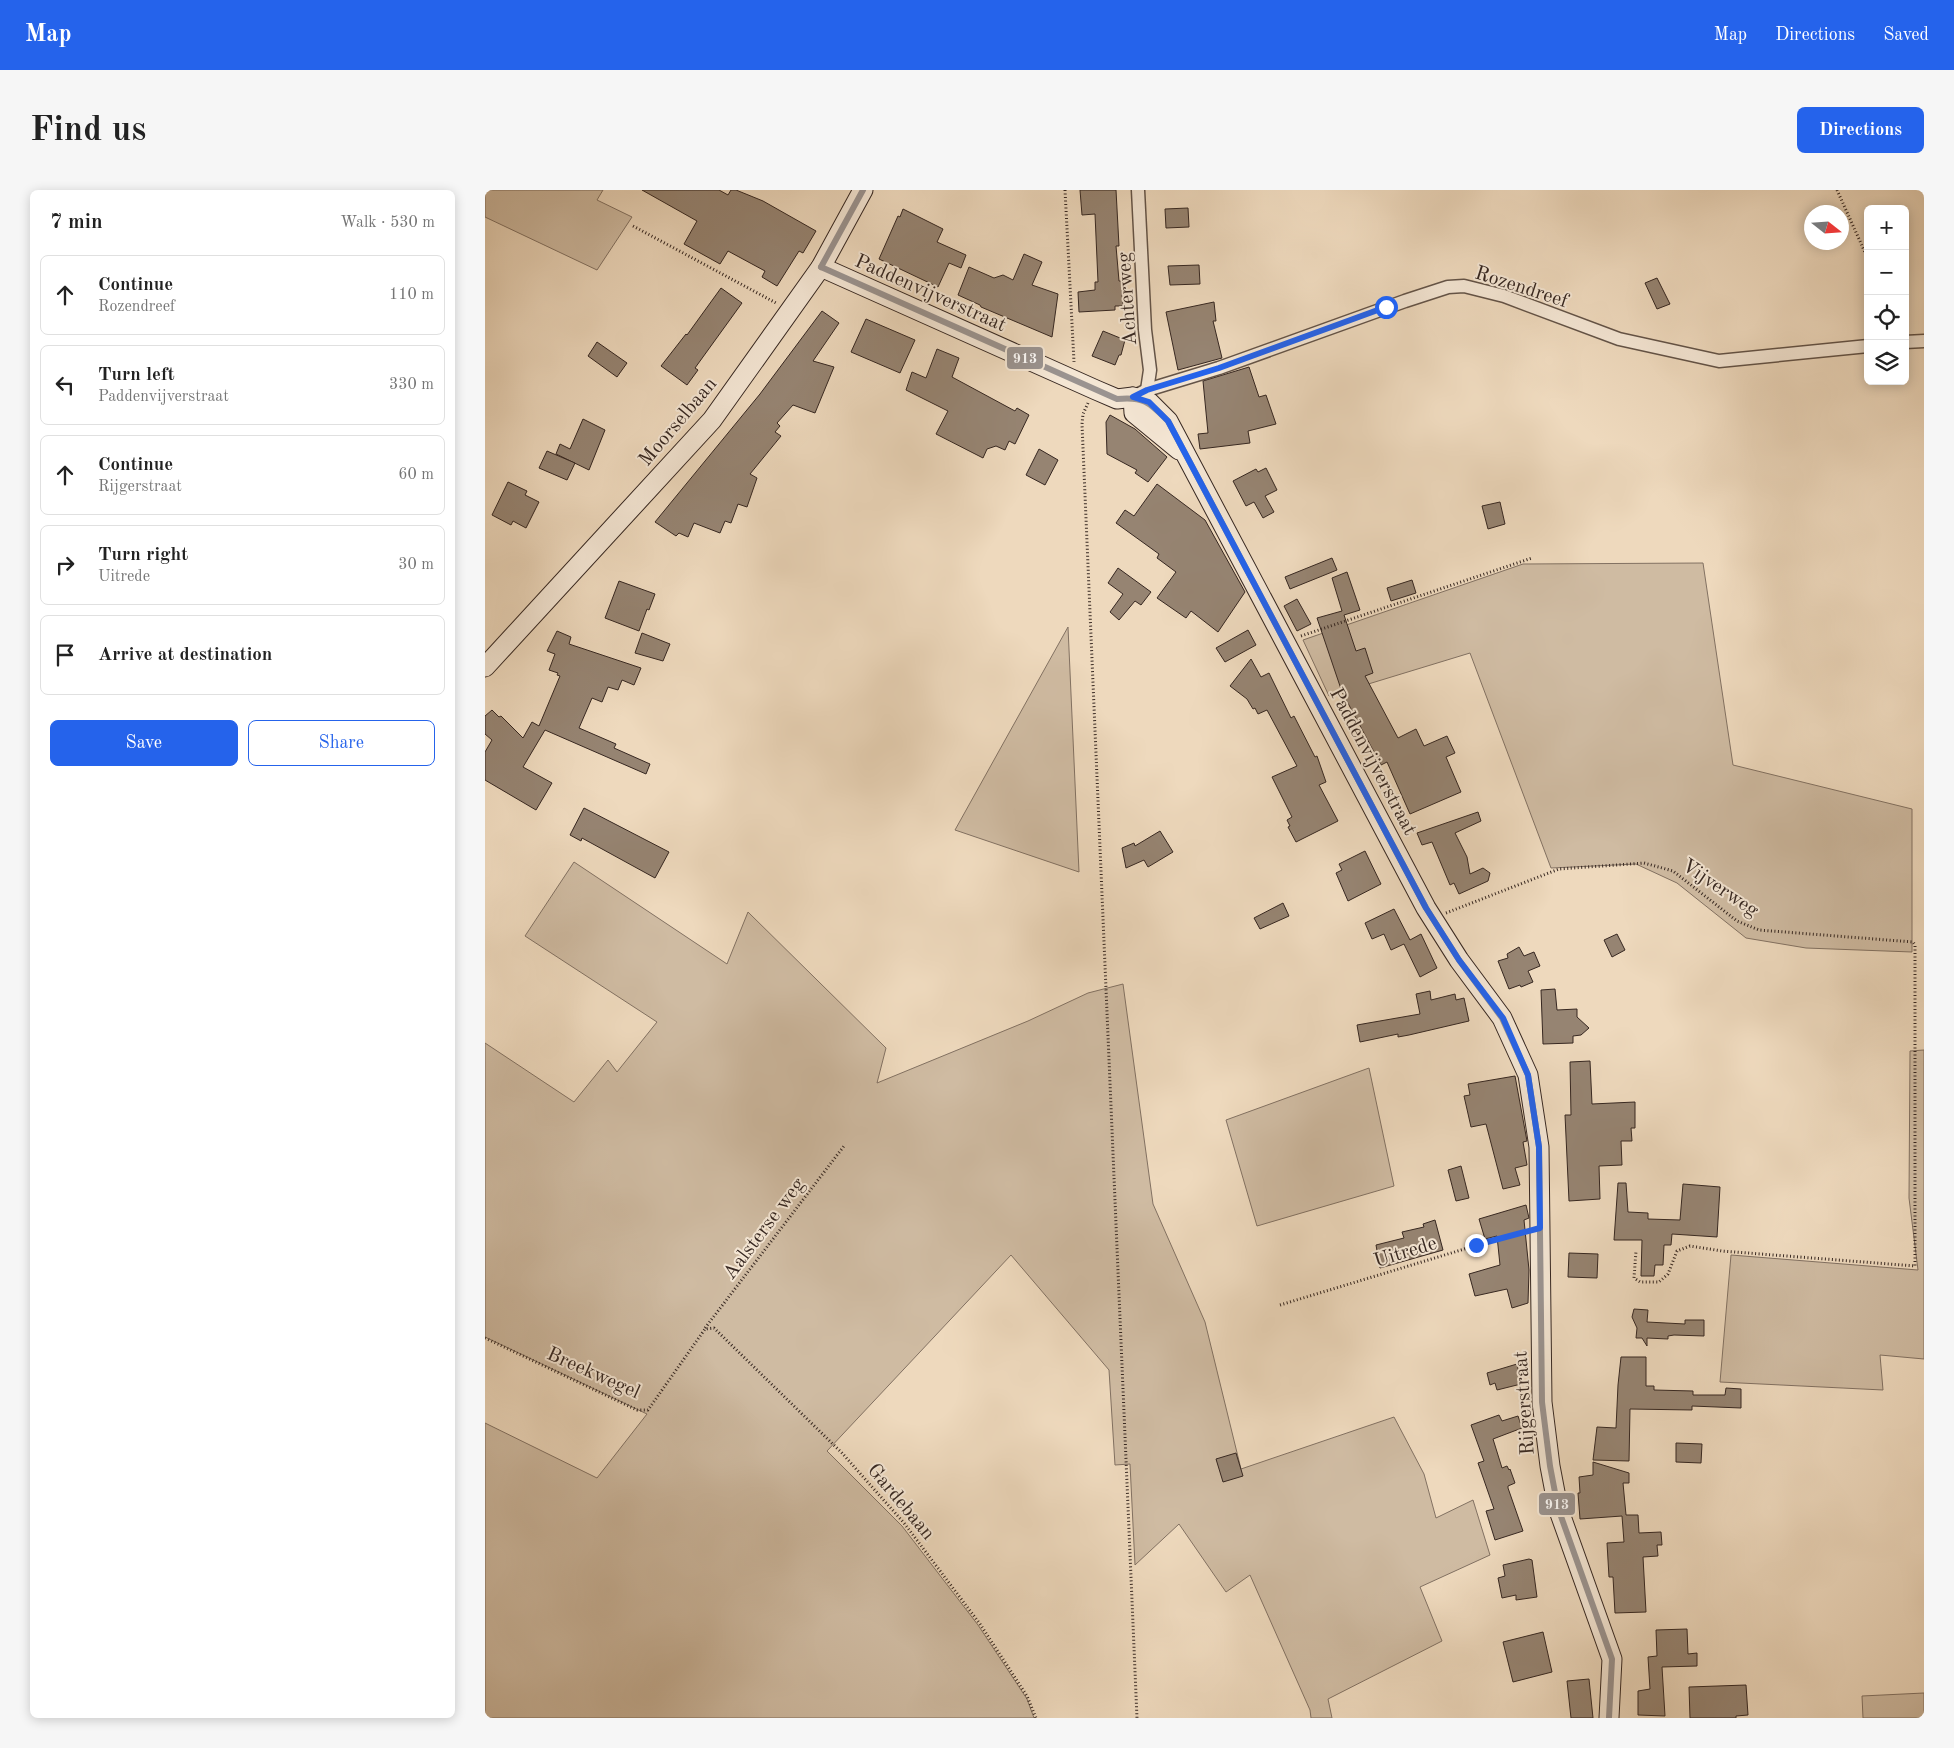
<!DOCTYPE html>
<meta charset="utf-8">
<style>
body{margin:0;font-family:"Old Standard TT",serif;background:#f6f6f6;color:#222}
.controls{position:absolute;right:15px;top:15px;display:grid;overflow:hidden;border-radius:8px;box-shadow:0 2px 12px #0003}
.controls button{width:45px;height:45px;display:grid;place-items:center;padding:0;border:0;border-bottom:1px solid #e0e0e0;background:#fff;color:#222;font:25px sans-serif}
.compass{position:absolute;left:1319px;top:15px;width:45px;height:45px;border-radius:50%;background:#fff;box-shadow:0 2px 12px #0003;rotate:107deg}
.stop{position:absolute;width:15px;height:15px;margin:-11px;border:4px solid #2563eb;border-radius:50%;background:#fff}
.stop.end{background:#2563eb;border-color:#fff;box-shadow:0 1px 5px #0008}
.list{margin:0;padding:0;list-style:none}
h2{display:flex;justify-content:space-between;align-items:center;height:65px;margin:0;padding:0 20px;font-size:21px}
h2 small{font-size:16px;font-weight:400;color:#767676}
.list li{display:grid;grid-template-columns:32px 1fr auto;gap:15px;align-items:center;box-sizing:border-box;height:80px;margin:0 10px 10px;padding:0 10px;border:1px solid #e0e0e0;border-radius:8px}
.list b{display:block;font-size:19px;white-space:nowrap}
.list p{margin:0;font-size:16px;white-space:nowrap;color:#767676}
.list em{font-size:16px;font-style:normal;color:#767676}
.actions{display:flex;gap:10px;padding:15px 20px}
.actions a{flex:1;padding:11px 0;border:1px solid #2563eb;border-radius:8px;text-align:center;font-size:18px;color:#2563eb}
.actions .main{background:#2563eb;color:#fff}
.icon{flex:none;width:28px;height:28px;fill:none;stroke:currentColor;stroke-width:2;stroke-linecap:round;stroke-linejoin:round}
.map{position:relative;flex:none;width:1439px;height:1528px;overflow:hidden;border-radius:8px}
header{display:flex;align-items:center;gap:30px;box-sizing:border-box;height:70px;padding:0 25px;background:#2563eb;color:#fff}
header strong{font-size:24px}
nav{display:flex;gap:28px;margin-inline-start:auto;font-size:18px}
.intro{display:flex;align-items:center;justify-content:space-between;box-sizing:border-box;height:120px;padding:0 30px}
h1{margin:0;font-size:35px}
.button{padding:12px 22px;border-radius:8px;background:#2563eb;color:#fff;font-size:18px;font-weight:700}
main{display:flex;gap:30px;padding:0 30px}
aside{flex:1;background:#fff;border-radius:8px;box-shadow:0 2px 12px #0003}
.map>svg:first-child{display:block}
.green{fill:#cfbba2;stroke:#827162}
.building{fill:#968472;stroke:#362721}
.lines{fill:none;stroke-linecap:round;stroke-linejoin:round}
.street-casing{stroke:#645448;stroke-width:15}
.secondary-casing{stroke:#362721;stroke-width:21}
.path{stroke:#362721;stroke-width:3;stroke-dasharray:1 2.5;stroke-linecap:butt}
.street{stroke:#f4e6d4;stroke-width:12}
.secondary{stroke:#f4e6d4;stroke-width:19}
.bus-1-casing{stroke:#f4e6d4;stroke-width:10}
.bus-1{stroke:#9a9390;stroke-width:6}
.route{stroke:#2563eb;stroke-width:6}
.labels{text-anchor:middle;stroke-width:4;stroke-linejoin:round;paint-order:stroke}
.street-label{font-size:20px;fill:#362721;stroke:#f4e6d4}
.line-badge{stroke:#f4e6d4;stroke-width:2}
.badge-label{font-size:14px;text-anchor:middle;font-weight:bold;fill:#fff}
</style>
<header>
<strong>Map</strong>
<nav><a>Map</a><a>Directions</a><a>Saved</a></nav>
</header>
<div class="intro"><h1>Find us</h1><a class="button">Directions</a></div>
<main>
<aside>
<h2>7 min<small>Walk · 530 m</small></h2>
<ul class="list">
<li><svg class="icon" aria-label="ahead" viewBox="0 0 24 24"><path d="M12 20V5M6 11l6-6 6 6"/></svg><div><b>Continue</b><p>Rozendreef</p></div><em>110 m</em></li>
<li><svg class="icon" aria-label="left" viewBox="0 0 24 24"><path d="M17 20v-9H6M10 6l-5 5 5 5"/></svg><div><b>Turn left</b><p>Paddenvijverstraat</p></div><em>330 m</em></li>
<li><svg class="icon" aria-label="ahead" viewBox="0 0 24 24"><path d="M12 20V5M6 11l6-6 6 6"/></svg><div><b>Continue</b><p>Rijgerstraat</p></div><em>60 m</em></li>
<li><svg class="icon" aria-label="right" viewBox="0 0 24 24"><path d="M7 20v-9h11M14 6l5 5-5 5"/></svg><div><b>Turn right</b><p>Uitrede</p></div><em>30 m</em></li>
<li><svg class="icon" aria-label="arrive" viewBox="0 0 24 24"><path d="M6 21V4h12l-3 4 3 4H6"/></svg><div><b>Arrive at destination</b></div></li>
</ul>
<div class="actions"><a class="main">Save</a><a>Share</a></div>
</aside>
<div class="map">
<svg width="1439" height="1528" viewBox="0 0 1439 1528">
<rect width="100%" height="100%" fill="#eed9bd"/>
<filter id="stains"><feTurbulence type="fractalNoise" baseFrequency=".004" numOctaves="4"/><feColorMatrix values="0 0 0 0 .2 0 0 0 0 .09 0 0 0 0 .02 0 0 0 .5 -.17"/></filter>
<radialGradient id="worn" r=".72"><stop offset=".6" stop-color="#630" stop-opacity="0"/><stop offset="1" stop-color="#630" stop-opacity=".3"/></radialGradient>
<!-- green -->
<g class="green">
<polygon points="0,0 118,0 112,10 147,27 112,80 0,27"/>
<polygon points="1218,373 1248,575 1427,619 1427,762 1321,758 1261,748 1192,693 1151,674 1066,678 985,463 844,506 818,450 1038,374"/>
<polygon points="583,437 594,682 470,640"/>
<polygon points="89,672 242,774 263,722 401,858 392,893 543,831 603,803 638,794 668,1014 720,1132 756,1279 909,1227 939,1284 951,1328 988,1310 1005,1365 935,1397 957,1451 843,1509 847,1528 826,1528 825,1520 765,1385 741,1402 694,1334 650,1375 645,1274 630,1275 624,1180 526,1065 342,1261 417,1336 493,1435 542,1509 549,1528 0,1528 0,1233 112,1288 162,1224 0,1147 0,853 89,912 123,870 132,882 172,832 40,746"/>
<polygon points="1439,860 1439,1169 1395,1165 1398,1200 1235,1192 1246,1065 1433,1080 1424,1008 1425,861"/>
<polygon points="884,878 909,996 772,1036 741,930"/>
<polygon points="1439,1503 1439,1528 1378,1528 1377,1506"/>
</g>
<!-- building -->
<g class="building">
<polygon points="157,0 234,0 243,5 246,0 251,0 278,11 331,41 318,63 314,61 292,96 277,87 280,81 243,61 235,74 199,54 212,31"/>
<polygon points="595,0 631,0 634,56 631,56 634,91 636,91 638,116 630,116 630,120 594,122 593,102 610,100 610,92 613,92 610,24 597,25"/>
<polygon points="703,18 704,37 681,38 680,19"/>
<polygon points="418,19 458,39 452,52 481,65 476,78 464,73 453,97 394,69 413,26 415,27"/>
<polygon points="539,64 557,72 547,95 573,104 567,147 496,117 495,115 473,105 484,77 509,88 518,85 528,90"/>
<polygon points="714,75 715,94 685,95 683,76"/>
<polygon points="1172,88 1185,114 1172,119 1160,93"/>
<polygon points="236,98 257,113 210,178 213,180 202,195 176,176 201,144 202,145"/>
<polygon points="729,112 731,131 728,131 737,168 693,180 681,122"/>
<polygon points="337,121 354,133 328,171 349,177 330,223 308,215 292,233 295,236 290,242 296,246 265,284 272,288 262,317 253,314 246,333 240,331 235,343 209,333 203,347 194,343 191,346 170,332 275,204"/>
<polygon points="381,129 430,150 415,183 366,162"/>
<polygon points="618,141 640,150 636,165 634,165 630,175 607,166"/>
<polygon points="112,152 142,173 132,187 103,166"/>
<polygon points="452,159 474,168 467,187 530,221 532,218 544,225 530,254 524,251 520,260 511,256 502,259 498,268 451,244 463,221 421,200 427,182 441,188"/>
<polygon points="764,177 774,207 781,205 791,234 763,241 765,253 715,259 713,244 723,243 718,191"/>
<polygon points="625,225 650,239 682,267 663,292 650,283 652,280 622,264 621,232"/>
<polygon points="98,229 120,240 104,280 71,264 75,254 85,259"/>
<polygon points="554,259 573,270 560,295 541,285"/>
<polygon points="62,261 90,273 82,290 54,278"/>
<polygon points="781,278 792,300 780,306 789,322 778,328 769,312 761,316 748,291 771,279 773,282"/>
<polygon points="23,292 42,301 40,305 54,312 41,338 28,331 26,335 7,325"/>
<polygon points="672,294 720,330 760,402 733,442 706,421 701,428 672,408 691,382 672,368 674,364 631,333 640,320 649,326"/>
<polygon points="1015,312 1020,334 1003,339 997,316"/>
<polygon points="847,368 852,380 805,399 800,387"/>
<polygon points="633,378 666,402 656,415 650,411 634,430 625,422 638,404 623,393"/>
<polygon points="862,382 875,420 859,425 871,461 880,458 888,483 880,486 913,548 931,539 939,556 962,546 970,563 961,567 976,602 925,624 902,572 896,575 857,502 832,428 857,421 847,388"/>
<polygon points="927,390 931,403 906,411 902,398"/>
<polygon points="134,391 170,404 164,420 162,419 154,441 120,428"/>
<polygon points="812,409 826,434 812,441 799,416"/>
<polygon points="763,440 771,455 740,472 731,458"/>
<polygon points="72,441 86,447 84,454 156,478 149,495 137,490 133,500 123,497 117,512 107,508 94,538 131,554 129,558 165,574 161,584 60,540 38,577 67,593 51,620 0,590 0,562 7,550 0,544 0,526 7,520 14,527 16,526 38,548 47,532 54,536 75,486 72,485 73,483 64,480 70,464 62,461"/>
<polygon points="157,443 185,454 178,471 150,463"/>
<polygon points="766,469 776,487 784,483 806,528 809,526 830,567 832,566 841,592 834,595 853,631 811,652 803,637 805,636 802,630 807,627 787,587 812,576 782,520 773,524 770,518 768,519 762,509 745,496"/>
<polygon points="99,618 184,662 170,688 97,648 96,651 85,645"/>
<polygon points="993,622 996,631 970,643 982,667 985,684 998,678 1005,683 1003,691 974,704 969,693 965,695 947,652 937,655 932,643"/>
<polygon points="675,641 688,662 663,677 659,670 641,678 637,658 649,653 650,656"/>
<polygon points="880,661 896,694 863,711 851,683 857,680 854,674"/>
<polygon points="798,713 804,726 775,739 769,728"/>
<polygon points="909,719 925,750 936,744 952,778 935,787 919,754 906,760 899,744 887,749 880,733"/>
<polygon points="1132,744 1140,760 1127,767 1119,750"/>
<polygon points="1034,757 1039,766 1049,762 1055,776 1043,781 1048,792 1036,797 1035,795 1024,799 1013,771 1023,768 1022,764"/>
<polygon points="1070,799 1072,820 1092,819 1092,827 1104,838 1096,845 1088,846 1088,853 1058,854 1056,800"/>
<polygon points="945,801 946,810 970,804 971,810 979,808 984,831 924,845 913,847 913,844 875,852 872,835 935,824 931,804"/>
<polygon points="1105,871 1107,914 1150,912 1150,938 1146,938 1147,951 1136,951 1137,975 1114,976 1115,1009 1084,1011 1080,925 1086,925 1085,872"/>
<polygon points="1030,886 1042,951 1038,952 1042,975 1030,978 1035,995 1018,999 1001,934 986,937 979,906 985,905 983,894"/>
<polygon points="976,976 984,1008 971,1011 963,980"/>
<polygon points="1133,993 1141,993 1143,1022 1163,1023 1163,1029 1195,1030 1198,994 1235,997 1232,1047 1187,1044 1186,1055 1179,1055 1178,1075 1170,1075 1169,1086 1156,1086 1157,1050 1129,1050"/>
<polygon points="1041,1015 1044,1028 1039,1030 1044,1080 1043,1113 1027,1118 1022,1099 990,1106 984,1084 1015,1075 1012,1046 1000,1049 994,1029"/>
<polygon points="950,1030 958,1060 895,1078 891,1055 919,1048 917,1042 939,1037 938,1034"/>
<polygon points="1084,1063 1113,1064 1112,1088 1083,1087"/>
<polygon points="1149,1119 1163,1120 1162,1132 1200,1134 1200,1130 1219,1130 1219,1146 1189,1145 1183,1146 1183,1149 1162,1148 1162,1156 1157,1148 1151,1148 1152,1138 1147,1127"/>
<polygon points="1136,1167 1161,1167 1161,1196 1169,1196 1169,1200 1208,1201 1208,1205 1240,1205 1241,1198 1256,1199 1256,1218 1207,1216 1207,1220 1145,1219 1144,1271 1108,1270 1112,1237 1131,1238 1133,1195"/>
<polygon points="1032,1174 1036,1194 1012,1200 1010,1193 1005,1195 1002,1183"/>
<polygon points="1014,1225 1017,1231 1033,1226 1037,1238 1008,1249 1017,1278 1022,1276 1024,1280 1025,1279 1030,1293 1023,1296 1023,1298 1038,1341 1010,1350 1001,1321 1009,1319 993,1273 999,1271 986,1235"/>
<polygon points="1191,1253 1217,1254 1216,1273 1191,1272"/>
<polygon points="751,1263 758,1286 738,1292 731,1269"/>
<polygon points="1108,1272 1144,1283 1144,1293 1138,1293 1141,1325 1153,1325 1154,1343 1176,1342 1177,1355 1172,1355 1173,1366 1158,1367 1161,1422 1130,1423 1128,1387 1124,1387 1122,1353 1139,1352 1137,1326 1095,1329 1093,1303 1095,1303 1094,1287 1108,1285"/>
<polygon points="1044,1369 1047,1370 1052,1407 1031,1410 1031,1405 1017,1408 1013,1388 1020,1386 1018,1375"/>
<polygon points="1202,1439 1203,1464 1212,1463 1212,1476 1177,1477 1180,1526 1153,1525 1153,1501 1165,1499 1163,1467 1172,1466 1171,1440"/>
<polygon points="1058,1442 1067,1482 1028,1492 1018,1452"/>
<polygon points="1104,1489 1108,1528 1086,1528 1082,1491"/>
<polygon points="1261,1495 1263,1525 1251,1526 1251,1528 1205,1528 1204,1497"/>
</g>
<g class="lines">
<defs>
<g id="street">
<polyline points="653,0 660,140 665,180 662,200"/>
<polyline points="1420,152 1439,151"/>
<polyline points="648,207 662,200 734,178 920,111 963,97 979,96 1019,106 1134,149 1234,171 1383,156"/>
</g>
<g id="secondary">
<polyline points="336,77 611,200 632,209 648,207 664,212 683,231 941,718 974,770 1017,828 1043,885 1054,957 1057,1212 1065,1276 1073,1318 1127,1469 1124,1528"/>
<polyline points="648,207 649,223 694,260"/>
<polyline points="0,477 227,230 336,77 378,0"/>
</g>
</defs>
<!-- street casing -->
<use href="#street" class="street-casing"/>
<!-- secondary casing -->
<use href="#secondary" class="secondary-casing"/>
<!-- path -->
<g class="path">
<polyline points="580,0 589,172"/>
<polyline points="1352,0 1383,69"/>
<polyline points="148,36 291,113"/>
<polyline points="603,213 598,224 597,234 652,1528"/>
<polyline points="816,446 1047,368"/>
<polyline points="961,723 1074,679 1159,673 1188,681 1252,731 1274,740 1428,752 1430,755 1430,1076 1237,1061 1205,1056 1192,1061 1183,1084 1174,1092 1155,1092 1149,1088 1151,1061"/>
<polyline points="795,1115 1009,1050 1040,1042"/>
<polyline points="220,1138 359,956"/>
<polyline points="0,1148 152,1220 163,1220 220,1139 229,1138 357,1263 419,1333 495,1434 542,1506 551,1528"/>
</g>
<!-- street -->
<use href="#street" class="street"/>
<!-- secondary -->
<use href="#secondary" class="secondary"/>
<defs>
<g id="bus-1">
<path d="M336 77 632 209C659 206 665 213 683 231L941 718 974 770 1017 828 1043 885 1054 957 1057 1212 1065 1276 1073 1318 1127 1469 1124 1528"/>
<polyline points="336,77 378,0"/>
</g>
</defs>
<!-- bus-1 casing -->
<use href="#bus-1" class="bus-1-casing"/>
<!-- bus-1 -->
<use href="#bus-1" class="bus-1"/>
</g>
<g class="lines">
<!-- route -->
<polyline class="route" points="901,117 734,178 662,200 648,207 664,212 683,231 941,718 974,770 1018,828 1043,885 1054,957 1055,1038 991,1055"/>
</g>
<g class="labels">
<!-- street labels -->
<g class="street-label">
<text transform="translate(1037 96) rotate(18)" y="7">Rozendreef</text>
<text transform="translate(446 102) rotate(24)" y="7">Paddenvijverstraat</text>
<text transform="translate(641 109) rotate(-94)" y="7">Achterweg</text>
<text transform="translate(192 231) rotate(-50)" y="7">Moorselbaan</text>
<text transform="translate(889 571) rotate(62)" y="7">Paddenvijverstraat</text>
<text transform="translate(1236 697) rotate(34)" y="7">Vijverweg</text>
<text transform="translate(278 1038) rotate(-53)" y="7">Aalsterse weg</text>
<text transform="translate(920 1061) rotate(-17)" y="7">Uitrede</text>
<text transform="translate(109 1182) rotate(24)" y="7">Breekwegel</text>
<text transform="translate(1038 1213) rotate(-94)" y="7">Rijgerstraat</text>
<text transform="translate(417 1311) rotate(50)" y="7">Gardebaan</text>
</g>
</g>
<g class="line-badge">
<rect x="521" y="156" width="38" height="24" rx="5" fill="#9a9390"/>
<rect x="1053" y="1302" width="38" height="24" rx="5" fill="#9a9390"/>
</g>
<g class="badge-label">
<text x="540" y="173">913</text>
<text x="1072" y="1319">913</text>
</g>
<rect width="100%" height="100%" filter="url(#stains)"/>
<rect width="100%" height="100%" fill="url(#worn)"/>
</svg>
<div class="controls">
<button>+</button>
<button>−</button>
<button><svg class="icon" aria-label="locate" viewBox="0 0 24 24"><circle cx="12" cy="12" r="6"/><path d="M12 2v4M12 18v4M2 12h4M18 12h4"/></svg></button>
<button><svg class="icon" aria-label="layers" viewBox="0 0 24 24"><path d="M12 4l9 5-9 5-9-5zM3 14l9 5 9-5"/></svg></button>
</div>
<svg class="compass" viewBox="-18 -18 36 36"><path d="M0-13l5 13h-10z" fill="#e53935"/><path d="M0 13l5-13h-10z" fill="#767676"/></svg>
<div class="stop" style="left:901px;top:117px"></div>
<div class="stop end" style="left:991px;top:1055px"></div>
</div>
</main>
